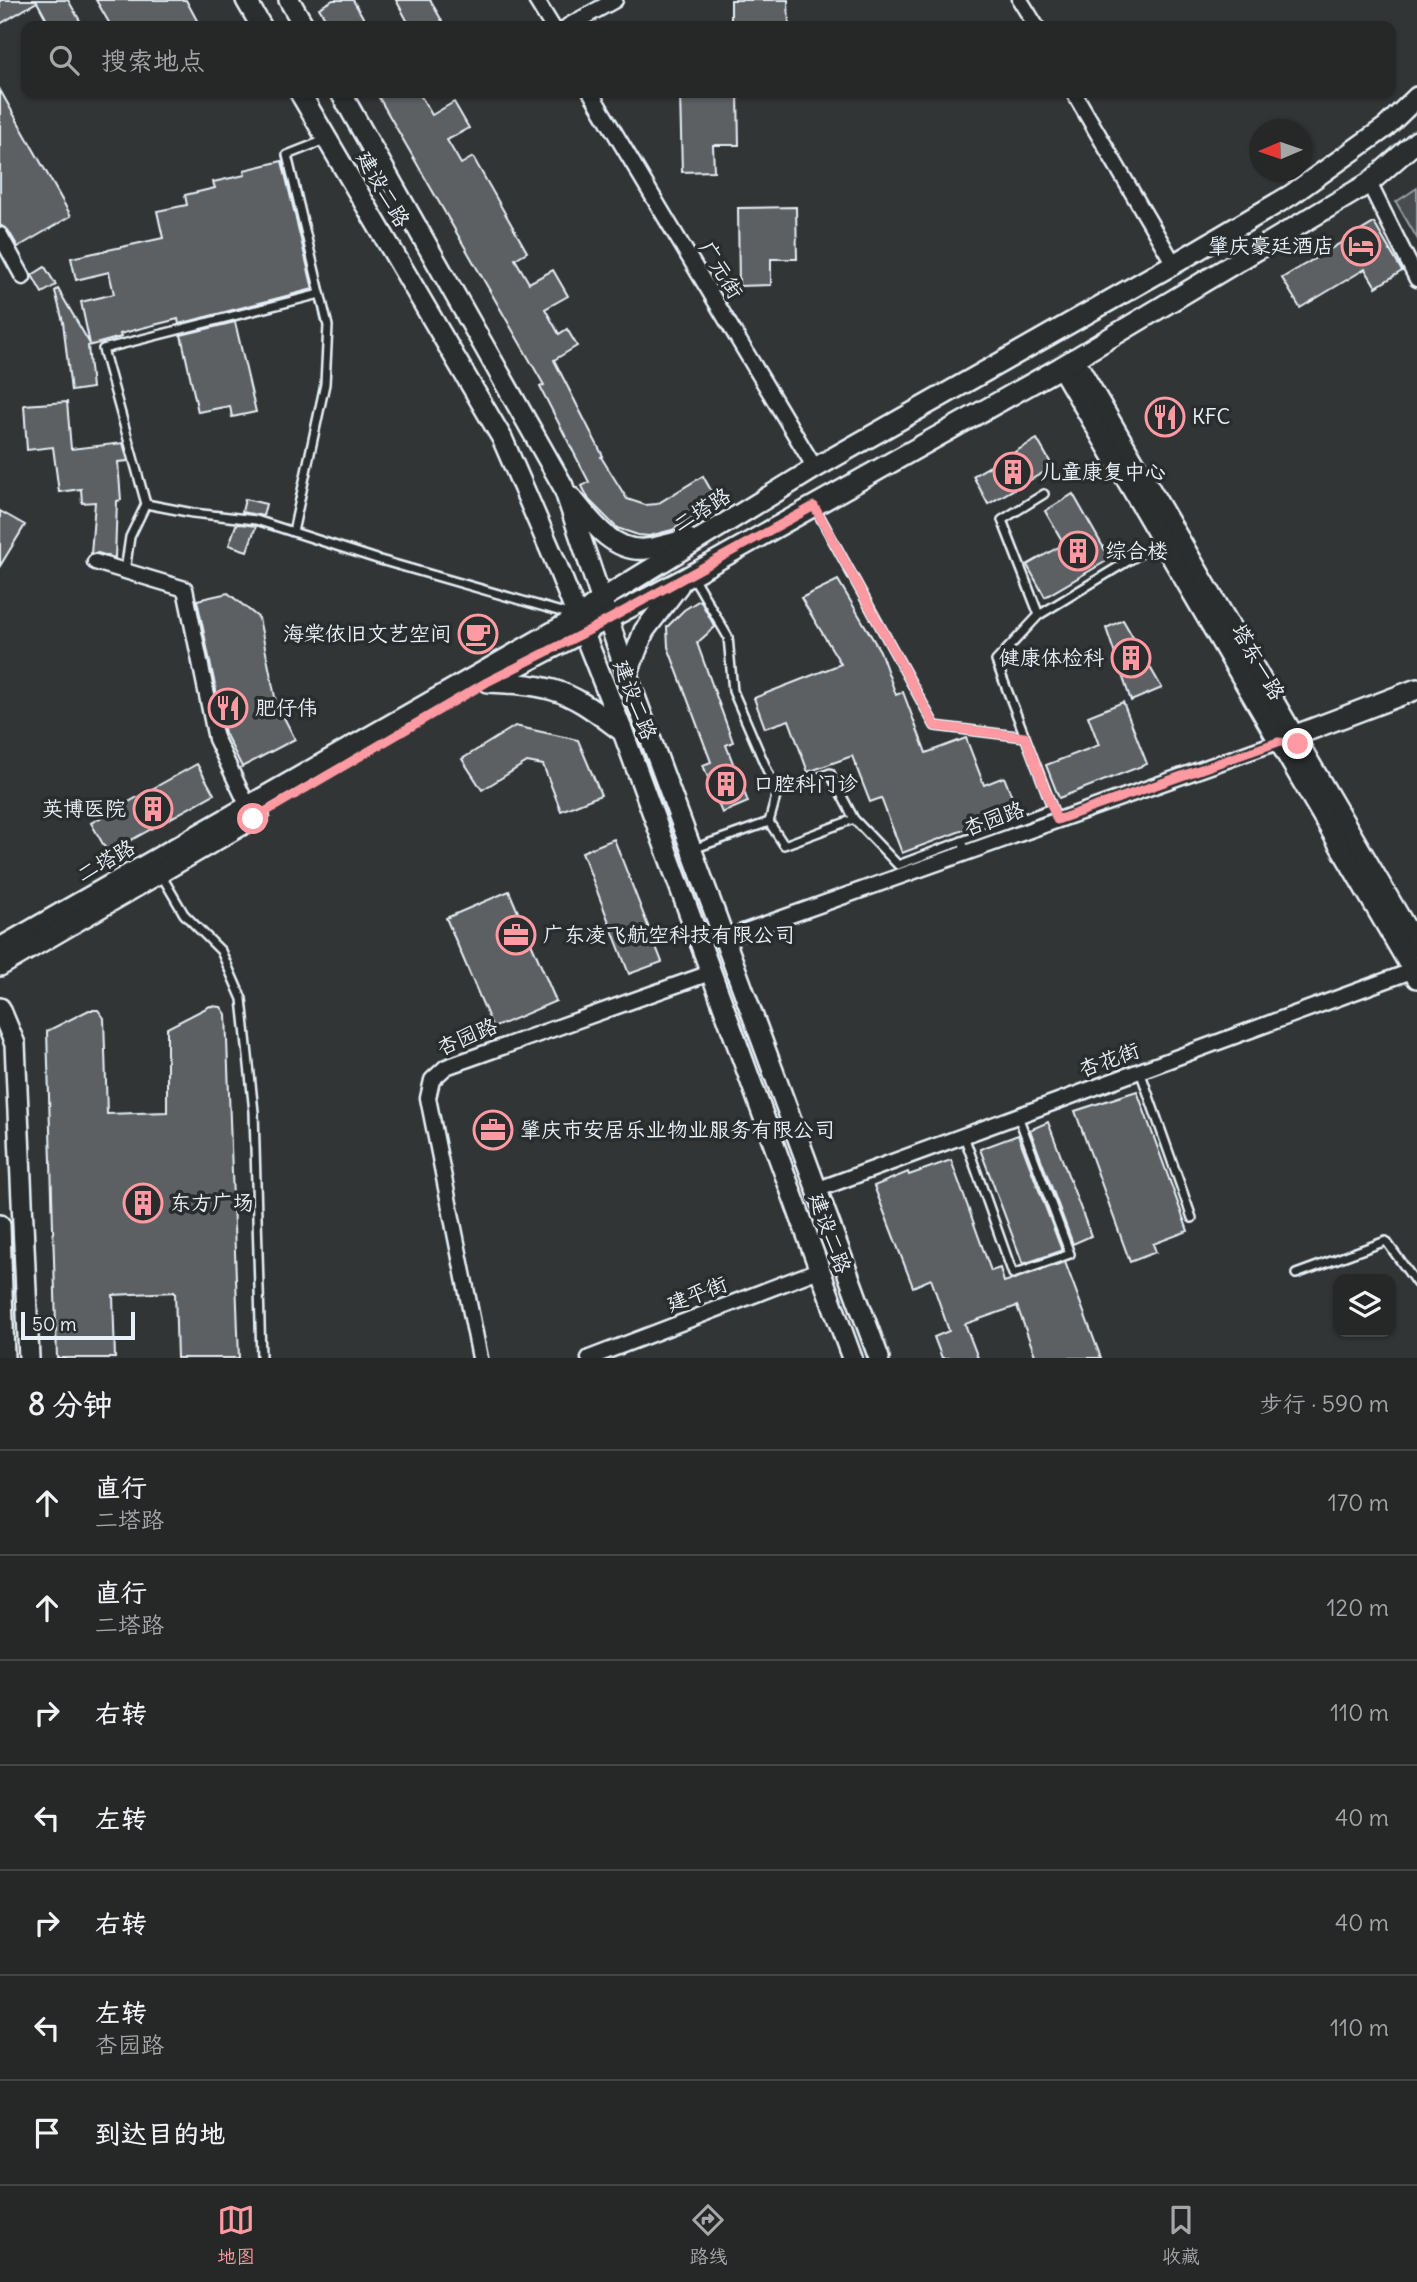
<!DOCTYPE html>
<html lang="zh">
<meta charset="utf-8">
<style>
body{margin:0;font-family:Delius,"LXGW WenKai TC",sans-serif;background:#323434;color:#f1f3f6}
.controls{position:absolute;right:21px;bottom:21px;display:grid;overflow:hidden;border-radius:14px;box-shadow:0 2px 5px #0004}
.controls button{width:63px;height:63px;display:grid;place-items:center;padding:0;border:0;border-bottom:2px solid #424445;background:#262828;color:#f1f3f6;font:35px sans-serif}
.compass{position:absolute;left:1249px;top:119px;width:63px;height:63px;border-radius:50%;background:#262828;box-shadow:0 2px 5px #0004;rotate:268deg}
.scale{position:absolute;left:21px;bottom:18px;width:114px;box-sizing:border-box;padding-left:7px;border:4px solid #e8f1f8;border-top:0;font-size:19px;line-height:24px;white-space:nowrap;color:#e8f1f8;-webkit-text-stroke:5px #2a2d2e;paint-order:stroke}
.stop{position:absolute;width:21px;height:21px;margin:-16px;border:5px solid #ff9aa2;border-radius:50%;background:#fff}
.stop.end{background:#ff9aa2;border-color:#fff;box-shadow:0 2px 7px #0008}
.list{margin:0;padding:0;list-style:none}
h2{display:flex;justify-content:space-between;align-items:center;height:91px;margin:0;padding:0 28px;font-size:30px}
h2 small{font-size:23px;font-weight:400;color:#a4a6a8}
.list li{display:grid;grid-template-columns:46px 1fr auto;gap:21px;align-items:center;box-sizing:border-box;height:105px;padding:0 28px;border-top:2px solid #424445}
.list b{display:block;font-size:26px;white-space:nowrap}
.list p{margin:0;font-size:23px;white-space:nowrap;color:#a4a6a8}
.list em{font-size:23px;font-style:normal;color:#a4a6a8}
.icon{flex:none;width:38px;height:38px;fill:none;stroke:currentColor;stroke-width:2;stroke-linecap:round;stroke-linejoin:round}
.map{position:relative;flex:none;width:1417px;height:1358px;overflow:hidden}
.search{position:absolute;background:#262828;box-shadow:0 2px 5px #0004;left:21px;right:21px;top:21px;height:77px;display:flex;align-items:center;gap:18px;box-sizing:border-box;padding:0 24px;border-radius:14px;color:#a4a6a8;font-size:26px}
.sheet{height:826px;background:#262828}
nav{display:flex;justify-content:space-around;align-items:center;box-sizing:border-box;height:98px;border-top:2px solid #424445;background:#262828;font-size:19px;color:#a4a6a8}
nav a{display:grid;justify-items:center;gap:4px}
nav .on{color:#ff9aa2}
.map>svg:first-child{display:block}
.green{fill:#494d4f;stroke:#989fa4;stroke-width:2}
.building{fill:#5c6063;stroke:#e8f1f8;stroke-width:2}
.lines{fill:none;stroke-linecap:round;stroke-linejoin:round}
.lane-casing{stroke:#e8f1f8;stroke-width:12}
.street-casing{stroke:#e8f1f8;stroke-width:19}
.secondary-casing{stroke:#e8f1f8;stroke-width:24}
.lane{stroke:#2a2d2e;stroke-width:7}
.street{stroke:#2a2d2e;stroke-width:14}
.secondary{stroke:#2a2d2e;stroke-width:19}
.route{stroke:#ff9aa2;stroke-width:9}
.labels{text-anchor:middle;stroke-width:7;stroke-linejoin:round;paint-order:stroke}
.street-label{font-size:21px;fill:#e8f1f8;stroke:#2a2d2e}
.poi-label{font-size:21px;fill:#e8f1f8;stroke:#2a2d2e;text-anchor:start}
</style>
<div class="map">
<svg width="1417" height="1358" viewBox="0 0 1417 1358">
<rect width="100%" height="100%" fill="#323536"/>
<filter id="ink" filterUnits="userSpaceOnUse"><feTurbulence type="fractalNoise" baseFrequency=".0143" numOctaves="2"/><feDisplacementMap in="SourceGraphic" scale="14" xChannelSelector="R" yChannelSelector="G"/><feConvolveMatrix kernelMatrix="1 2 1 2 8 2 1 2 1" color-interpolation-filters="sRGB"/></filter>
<g filter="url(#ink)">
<!-- green -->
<polygon class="green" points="1417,188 1417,238 1396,202"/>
<!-- building -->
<g class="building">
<polygon points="0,0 68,0 83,26 50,26 37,2 0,24"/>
<polygon points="96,0 186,0 200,26 111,26"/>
<polygon points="333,0 353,0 368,26 330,26 319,8"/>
<polygon points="396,0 430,0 445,26 410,26"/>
<polygon points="731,0 788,0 789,26 731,26"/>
<polygon points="0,90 71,216 18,247 8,230 0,225"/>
<polygon points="385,93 419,93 432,115 454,102 469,128 447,140 461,164 473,157 527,252 515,259 529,283 553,270 568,296 545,309 559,334 567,329 577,346 554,360 603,456 601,457 627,499 645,505 657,504 703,476 718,503 672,530 649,536 638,535 617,528 589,500 582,486 589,482 540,387 544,385 378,96"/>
<polygon points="738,93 739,145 713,145 714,171 682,172 680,94"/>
<polygon points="282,161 313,289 179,324 178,319 142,328 120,334 121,337 88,346 92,388 71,391 63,322 55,291 58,289 90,344 81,302 114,294 109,272 76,280 71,258 163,238 157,211 187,205 185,195 215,188 213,182 245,175 244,170"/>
<polygon points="796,207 797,259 771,259 771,285 739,286 738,208"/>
<polygon points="1374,223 1402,271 1376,287 1365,269 1300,308 1282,278"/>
<polygon points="45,267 56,285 42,293 32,275"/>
<polygon points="235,322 256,412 232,417 230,406 198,412 181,335"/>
<polygon points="67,402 71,449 123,443 128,461 118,462 121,500 117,501 115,558 98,553 91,554 95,502 82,503 81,489 59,492 53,447 27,450 24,405"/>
<polygon points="1037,439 1053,467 988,504 973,476"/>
<polygon points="1073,494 1110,559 1045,597 1027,565 1064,544 1045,511"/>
<polygon points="245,499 266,504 263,516 242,512"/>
<polygon points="0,511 25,525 0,566"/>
<polygon points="240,524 256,526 247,551 229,545 236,525"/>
<polygon points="838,580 880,651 896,695 903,692 926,753 966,738 984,785 1004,777 1014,802 993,810 996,818 902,853 881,798 870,802 852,756 808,772 789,720 765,728 754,698 841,664 801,598"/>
<polygon points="228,593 259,618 276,702 295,739 242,767 225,733 197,600"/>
<polygon points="700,600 715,627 697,643 733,742 726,745 748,802 722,813 703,765 711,762 668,647 667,627 684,610"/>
<polygon points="1123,620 1162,688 1131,701 1106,628"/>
<polygon points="1123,702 1147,764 1059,798 1046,765 1099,745 1088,716"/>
<polygon points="515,726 578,740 601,795 561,811 543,765 527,762 482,790 462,759"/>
<polygon points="197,764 214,794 108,853 91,823"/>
<polygon points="614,839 662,962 629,974 582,852"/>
<polygon points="509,891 556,1001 493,1028 446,918"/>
<polygon points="210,1006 221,1007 226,1014 239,1358 177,1358 175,1292 113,1295 115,1358 57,1358 47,1031 89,1010 98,1010 104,1018 107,1114 167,1112 167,1028"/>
<polygon points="1137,1091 1188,1231 1153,1244 1156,1252 1130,1262 1075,1111"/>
<polygon points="1048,1122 1091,1236 1073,1244 1030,1130"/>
<polygon points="1018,1135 1061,1248 1061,1251 1023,1264 980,1149"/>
<polygon points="951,1160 991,1271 1000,1268 1004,1282 1065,1262 1101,1358 1036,1358 1017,1306 965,1324 978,1358 942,1358 934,1337 949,1331 931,1279 913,1287 874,1186 908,1172 909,1175"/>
</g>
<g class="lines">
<defs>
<g id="lane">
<polyline points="146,504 103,349 320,294"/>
<polyline points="814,506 935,726 1025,737"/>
<polyline points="293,532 325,384 328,326 287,155 325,140"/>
<polyline points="125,571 130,537 146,504 193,513 256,520 380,560 572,615"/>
<polyline points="692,575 728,637 733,691 777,793"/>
<polyline points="1039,615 1002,520 1044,494"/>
<polyline points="854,819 784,845 769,822 777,793 830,773 854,819 898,865 962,841 966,852"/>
<polyline points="1057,820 996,661 1039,615 1161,541"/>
<polyline points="962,841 1052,808"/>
<polyline points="693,849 769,822"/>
<polyline points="160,873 184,914 221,951 242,999 254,1112 261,1358"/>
<polyline points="1140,1071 1192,1218"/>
<polyline points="964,1136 1013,1274 1070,1254 1018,1116"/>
<polyline points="1296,1274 1386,1241 1417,1284"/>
</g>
<g id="street">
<polyline points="536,0 552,26"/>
<polyline points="1020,0 1036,26"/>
<polyline points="568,26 615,0"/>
<polyline points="591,93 815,468"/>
<polyline points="1074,93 1174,264"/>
<polyline points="1369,183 1417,279"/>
<polyline points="0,235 23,277"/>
<polyline points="95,562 185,589 216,739 252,815"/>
<polyline points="726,938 1278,742"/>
<polyline points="816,1190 1417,969"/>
<polyline points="480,1358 428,1098 432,1080 446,1067 710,973"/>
<polyline points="589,1358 819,1270"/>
</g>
<g id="secondary">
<polyline points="246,0 261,26"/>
<polyline points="289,0 304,26"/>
<polyline points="300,93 502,438 556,563 623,732 852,1358"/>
<polyline points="341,93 563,486 627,675 879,1358"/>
<polyline points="1074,359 1417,947"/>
<polyline points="1061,367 1417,978"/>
<path d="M572 498C590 520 613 553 646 549 660 547 675 542 689 539"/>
<polyline points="627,675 644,631 679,585"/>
<polyline points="497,677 684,579 1061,367 1369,183 1417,141"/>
<path d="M488 682C510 683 532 684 553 690 579 697 602 717 623 732"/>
<polyline points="1283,740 1417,689"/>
<polyline points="0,948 579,617 602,599 815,468 1174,264 1291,195 1386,127 1417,97"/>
<polyline points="0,966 259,815"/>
<polyline points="0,1008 15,1044 29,1358"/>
<polyline points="0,1225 4,1358"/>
</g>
</defs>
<!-- lane casing -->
<use href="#lane" class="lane-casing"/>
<!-- street casing -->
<use href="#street" class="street-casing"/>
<!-- secondary casing -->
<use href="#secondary" class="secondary-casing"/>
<!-- lane -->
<use href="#lane" class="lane"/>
<!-- street -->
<use href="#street" class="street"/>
<!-- secondary -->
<use href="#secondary" class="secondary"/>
</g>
</g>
<g class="lines" filter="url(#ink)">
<!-- route -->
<polyline class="route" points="253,819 487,682 586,632 814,506 935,726 1025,737 1057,820 1278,742 1298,744"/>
</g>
<!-- icons -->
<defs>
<symbol id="hotel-ring" viewBox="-11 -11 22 22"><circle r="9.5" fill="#2a2d2e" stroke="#ff9aa2" stroke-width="1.5"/><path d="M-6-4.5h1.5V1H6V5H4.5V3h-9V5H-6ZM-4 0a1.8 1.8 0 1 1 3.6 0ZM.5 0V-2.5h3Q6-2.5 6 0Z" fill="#ff9aa2"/></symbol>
<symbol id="restaurant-ring" viewBox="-11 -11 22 22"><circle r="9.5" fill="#2a2d2e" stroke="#ff9aa2" stroke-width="1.5"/><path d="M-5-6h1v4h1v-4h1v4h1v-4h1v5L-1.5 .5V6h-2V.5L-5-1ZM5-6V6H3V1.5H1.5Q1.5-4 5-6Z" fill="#ff9aa2"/></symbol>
<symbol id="building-ring" viewBox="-11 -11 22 22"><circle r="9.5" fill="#2a2d2e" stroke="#ff9aa2" stroke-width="1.5"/><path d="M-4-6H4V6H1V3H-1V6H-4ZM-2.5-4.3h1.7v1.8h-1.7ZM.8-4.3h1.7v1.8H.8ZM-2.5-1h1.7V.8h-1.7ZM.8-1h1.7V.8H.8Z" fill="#ff9aa2"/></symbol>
<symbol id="cafe-ring" viewBox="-11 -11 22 22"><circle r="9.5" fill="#2a2d2e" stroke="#ff9aa2" stroke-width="1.5"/><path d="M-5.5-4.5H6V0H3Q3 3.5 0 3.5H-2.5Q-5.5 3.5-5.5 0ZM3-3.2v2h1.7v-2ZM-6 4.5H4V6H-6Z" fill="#ff9aa2"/></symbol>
<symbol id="office-ring" viewBox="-11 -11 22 22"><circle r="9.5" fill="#2a2d2e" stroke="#ff9aa2" stroke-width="1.5"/><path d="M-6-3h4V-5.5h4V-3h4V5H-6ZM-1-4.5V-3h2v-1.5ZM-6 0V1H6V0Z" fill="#ff9aa2"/></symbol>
</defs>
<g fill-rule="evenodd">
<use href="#hotel-ring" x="1339" y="224" width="44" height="44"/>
<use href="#restaurant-ring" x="1143" y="395" width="44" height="44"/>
<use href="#building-ring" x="991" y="450" width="44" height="44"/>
<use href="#building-ring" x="1056" y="529" width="44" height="44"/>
<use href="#cafe-ring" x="456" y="612" width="44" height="44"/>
<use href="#building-ring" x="1109" y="636" width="44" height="44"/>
<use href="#restaurant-ring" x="206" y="686" width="44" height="44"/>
<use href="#building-ring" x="704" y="762" width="44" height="44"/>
<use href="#building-ring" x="131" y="787" width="44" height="44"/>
<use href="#office-ring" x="494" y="913" width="44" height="44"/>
<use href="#office-ring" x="471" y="1108" width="44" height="44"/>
<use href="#building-ring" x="121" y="1181" width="44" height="44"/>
</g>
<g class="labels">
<!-- street labels -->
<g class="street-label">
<text transform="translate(383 189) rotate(60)" y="7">建设二路</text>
<text transform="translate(721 270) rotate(59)" y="7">广元街</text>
<text transform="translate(702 510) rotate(-32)" y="7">二塔路</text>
<text transform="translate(1258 662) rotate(60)" y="7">塔东一路</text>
<text transform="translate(635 700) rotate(69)" y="7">建设二路</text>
<text transform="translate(994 819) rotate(-20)" y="7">杏园路</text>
<text transform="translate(106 861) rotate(-30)" y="7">二塔路</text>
<text transform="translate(467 1037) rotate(-23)" y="7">杏园路</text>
<text transform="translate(1109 1060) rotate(-20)" y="7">杏花街</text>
<text transform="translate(830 1233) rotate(70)" y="7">建设二路</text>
<text transform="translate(697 1294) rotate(-21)" y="7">建平街</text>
</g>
<!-- poi labels -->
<g class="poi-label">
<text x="1334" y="253" text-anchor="end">肇庆豪廷酒店</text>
<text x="1192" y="424">KFC</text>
<text x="1040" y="479">儿童康复中心</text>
<text x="1105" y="558">综合楼</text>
<text x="451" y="641" text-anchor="end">海棠依旧文艺空间</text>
<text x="1104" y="665" text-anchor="end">健康体检科</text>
<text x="255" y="715">肥仔伟</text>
<text x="753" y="791">口腔科门诊</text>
<text x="126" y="816" text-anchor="end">英博医院</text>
<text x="543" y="942">广东凌飞航空科技有限公司</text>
<text x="520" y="1137">肇庆市安居乐业物业服务有限公司</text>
<text x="170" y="1210">东方广场</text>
</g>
</g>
</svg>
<div class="controls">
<button><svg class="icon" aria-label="layers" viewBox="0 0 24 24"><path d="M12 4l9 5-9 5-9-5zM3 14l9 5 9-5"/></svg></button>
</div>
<svg class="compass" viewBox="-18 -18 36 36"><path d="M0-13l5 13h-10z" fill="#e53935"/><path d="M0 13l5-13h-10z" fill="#a4a6a8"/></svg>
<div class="scale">50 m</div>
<div class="stop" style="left:253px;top:819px"></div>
<div class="stop end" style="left:1298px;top:744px"></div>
<div class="search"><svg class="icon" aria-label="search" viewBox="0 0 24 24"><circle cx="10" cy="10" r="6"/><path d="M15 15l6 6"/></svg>搜索地点</div>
</div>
<section class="sheet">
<h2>8 分钟<small>步行 · 590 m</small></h2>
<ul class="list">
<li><svg class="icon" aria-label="ahead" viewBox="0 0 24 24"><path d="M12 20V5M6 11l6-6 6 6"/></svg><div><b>直行</b><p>二塔路</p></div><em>170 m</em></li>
<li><svg class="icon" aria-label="ahead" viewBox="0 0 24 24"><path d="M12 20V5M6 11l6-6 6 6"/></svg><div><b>直行</b><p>二塔路</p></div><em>120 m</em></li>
<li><svg class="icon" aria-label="right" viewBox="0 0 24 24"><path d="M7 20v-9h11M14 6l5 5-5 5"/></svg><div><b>右转</b></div><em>110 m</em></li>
<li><svg class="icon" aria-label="left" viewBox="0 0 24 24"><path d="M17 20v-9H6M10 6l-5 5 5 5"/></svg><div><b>左转</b></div><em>40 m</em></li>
<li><svg class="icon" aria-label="right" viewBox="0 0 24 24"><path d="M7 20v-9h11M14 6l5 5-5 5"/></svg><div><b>右转</b></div><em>40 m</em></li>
<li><svg class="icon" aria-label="left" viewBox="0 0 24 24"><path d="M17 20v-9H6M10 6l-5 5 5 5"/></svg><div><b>左转</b><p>杏园路</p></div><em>110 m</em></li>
<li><svg class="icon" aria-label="arrive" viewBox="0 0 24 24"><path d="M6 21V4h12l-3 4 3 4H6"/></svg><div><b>到达目的地</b></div></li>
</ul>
</section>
<nav>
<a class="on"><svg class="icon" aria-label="map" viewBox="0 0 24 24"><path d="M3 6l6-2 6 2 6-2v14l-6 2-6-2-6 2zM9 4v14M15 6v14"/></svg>地图</a>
<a><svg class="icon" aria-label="directions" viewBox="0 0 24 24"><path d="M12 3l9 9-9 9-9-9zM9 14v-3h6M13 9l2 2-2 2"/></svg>路线</a>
<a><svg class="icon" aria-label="saved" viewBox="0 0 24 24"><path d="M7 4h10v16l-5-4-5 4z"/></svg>收藏</a>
</nav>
